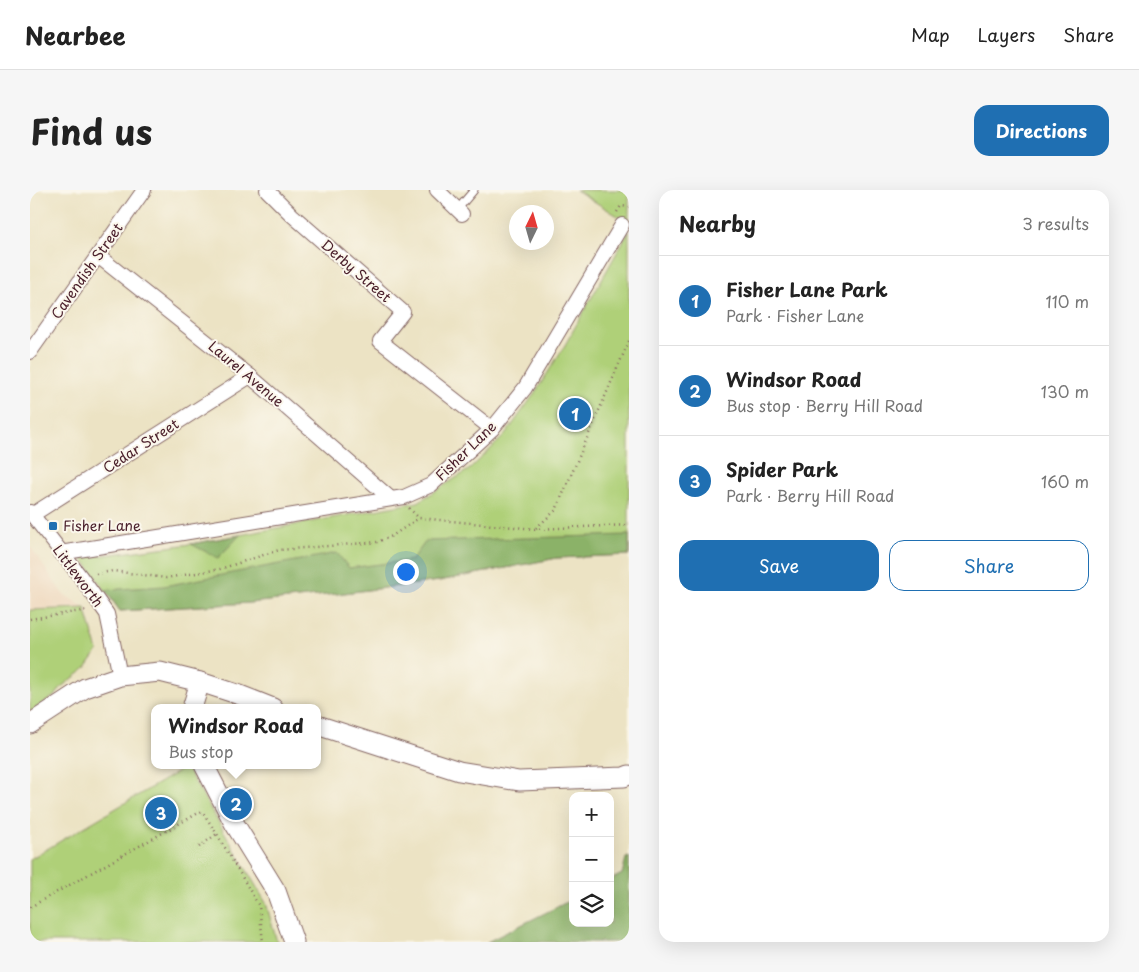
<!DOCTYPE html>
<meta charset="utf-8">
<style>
body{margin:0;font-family:"Playpen Sans",sans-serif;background:#f6f6f6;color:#222}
.controls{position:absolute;right:15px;bottom:15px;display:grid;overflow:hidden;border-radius:10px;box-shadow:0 5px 20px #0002}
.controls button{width:45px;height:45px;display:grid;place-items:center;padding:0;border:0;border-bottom:1px solid #e0e0e0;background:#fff;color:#222;font:25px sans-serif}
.compass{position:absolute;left:479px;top:15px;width:45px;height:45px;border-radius:50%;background:#fff;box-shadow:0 5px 20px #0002;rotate:5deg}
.you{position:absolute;left:375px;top:381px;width:18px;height:18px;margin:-12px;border:4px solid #fff;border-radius:50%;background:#1a73e8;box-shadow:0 0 0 8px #1a73e833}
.badge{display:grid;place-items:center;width:32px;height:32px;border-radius:50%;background:#1f6fb2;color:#fff;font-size:16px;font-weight:700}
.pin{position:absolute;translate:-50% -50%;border:2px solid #fff;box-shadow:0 1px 5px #0006}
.popup{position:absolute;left:121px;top:514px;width:170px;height:65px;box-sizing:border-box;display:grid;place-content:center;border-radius:10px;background:#fff;filter:drop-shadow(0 1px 4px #0005);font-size:16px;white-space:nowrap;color:#767676}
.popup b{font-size:19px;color:#222}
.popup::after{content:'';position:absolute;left:50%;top:100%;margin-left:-10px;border:10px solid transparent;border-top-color:#fff}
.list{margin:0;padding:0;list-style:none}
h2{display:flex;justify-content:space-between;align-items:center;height:65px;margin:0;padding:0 20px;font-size:21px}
h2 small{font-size:16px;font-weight:400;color:#767676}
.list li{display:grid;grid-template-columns:32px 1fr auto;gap:15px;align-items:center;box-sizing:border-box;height:90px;padding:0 20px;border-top:1px solid #e0e0e0}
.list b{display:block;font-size:19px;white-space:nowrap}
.list p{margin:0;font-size:16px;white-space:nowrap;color:#767676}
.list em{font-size:16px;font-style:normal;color:#767676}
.actions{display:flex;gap:10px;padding:15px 20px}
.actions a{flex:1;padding:11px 0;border:1px solid #1f6fb2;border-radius:15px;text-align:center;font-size:18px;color:#1f6fb2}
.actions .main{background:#1f6fb2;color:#fff}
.icon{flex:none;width:28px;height:28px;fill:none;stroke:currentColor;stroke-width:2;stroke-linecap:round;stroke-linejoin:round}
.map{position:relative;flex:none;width:599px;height:752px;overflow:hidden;border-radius:15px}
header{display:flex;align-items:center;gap:30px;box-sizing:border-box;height:70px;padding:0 25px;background:#fff;border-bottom:1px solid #e0e0e0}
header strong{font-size:24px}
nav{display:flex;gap:28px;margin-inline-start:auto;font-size:18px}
.intro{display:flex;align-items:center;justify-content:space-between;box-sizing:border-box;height:120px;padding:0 30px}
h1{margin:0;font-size:35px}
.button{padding:12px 22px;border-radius:15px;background:#1f6fb2;color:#fff;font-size:18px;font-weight:700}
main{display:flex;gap:30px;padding:0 30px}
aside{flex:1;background:#fff;border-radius:15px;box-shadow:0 5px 20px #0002}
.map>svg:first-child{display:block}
.built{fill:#eed7bb}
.green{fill:#afd078;stroke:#7c7852}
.forest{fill:#8bb268;stroke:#6a684a}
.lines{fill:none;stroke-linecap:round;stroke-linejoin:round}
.lane-casing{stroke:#836461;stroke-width:9}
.street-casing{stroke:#836461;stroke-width:16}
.secondary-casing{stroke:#836461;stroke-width:21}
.path{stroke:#836461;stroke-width:2.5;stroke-dasharray:1 4;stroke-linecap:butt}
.lane{stroke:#fff;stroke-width:7}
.street{stroke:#fff;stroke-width:14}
.secondary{stroke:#fff;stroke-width:19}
.poi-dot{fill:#1f6fb2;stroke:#fbf7ec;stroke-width:2}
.labels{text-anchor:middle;stroke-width:4;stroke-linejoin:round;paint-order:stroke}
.street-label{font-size:14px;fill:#4a1f2b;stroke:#fbf7ec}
.poi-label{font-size:14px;fill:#4a1f2b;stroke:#fbf7ec;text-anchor:start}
</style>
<header>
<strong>Nearbee</strong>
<nav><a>Map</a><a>Layers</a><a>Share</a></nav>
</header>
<div class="intro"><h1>Find us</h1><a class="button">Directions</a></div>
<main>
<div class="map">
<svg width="599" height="752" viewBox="0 0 599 752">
<rect width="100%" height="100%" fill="#fbf7ec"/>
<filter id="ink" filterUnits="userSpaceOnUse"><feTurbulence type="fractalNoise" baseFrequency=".02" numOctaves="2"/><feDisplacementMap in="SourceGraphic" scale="10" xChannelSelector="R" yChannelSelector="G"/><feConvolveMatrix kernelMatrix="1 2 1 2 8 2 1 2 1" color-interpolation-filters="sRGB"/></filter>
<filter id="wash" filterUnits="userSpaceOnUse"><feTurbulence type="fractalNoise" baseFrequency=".0096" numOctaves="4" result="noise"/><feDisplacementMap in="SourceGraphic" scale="20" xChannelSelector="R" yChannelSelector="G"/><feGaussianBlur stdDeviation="1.12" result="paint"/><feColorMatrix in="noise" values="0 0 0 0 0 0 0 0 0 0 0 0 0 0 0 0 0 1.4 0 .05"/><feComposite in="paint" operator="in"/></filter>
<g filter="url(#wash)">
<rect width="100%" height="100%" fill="#ece3c4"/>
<!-- built -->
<polygon class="built" points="0,356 32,403 55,418 0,420"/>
<!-- green -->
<g class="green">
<polygon points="546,0 599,0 599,33"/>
<polygon points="599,41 599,365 527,368 409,391 306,404 219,413 90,421 52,368 161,354 388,312 440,279 475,245 505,203 535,155"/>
<polygon points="55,418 68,461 55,479 31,497 26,505 0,522 0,420"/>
<polygon points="156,577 236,713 247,752 0,752 0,669"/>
</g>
<!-- forest -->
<g class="forest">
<polygon points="210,345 188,368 161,354"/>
<polygon points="599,345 599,365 527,368 409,391 306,404 219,413 90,421 75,400 134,396 307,363 319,378 382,370 396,351"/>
<polygon points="599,667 599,752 457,752 543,709 543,733 580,733 580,690 592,684 596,668"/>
</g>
</g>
<g filter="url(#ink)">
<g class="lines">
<defs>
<polyline id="lane" points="427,20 444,0"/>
<g id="street">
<polyline points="237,0 262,25 373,122 350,151 462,239"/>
<polyline points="407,0 432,24"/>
<polyline points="68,66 220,186 360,308"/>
<polyline points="0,162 114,0"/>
<polyline points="0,322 50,386 77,424 90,486"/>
<polyline points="2,325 220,186"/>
<polyline points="30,363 374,307 401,295 462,239 495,198 592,35"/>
</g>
<g id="secondary">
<polyline points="162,518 170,492"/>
<polyline points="0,534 55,498 90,486 130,482 170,492 210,505 243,518"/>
<polyline points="287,535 429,581 489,591 594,587 599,585"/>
<polyline points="174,575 204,633 246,701 264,752"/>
</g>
</defs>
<!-- lane casing -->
<use href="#lane" class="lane-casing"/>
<!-- street casing -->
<use href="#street" class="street-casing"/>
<!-- secondary casing -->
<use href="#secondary" class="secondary-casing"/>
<!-- path -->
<g class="path">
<polyline points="587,22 591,16 599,17"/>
<polyline points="379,318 389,328"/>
<polyline points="506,338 526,320 599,151"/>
<polyline points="66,384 83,381 136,388 190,379 249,360 347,352 362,346 389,328 505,339 599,335"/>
<polyline points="0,429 58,420"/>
<polyline points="169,657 188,643"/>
<polyline points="0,717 172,621 187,644 229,716 233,752"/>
</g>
<!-- lane -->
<use href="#lane" class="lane"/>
<!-- street -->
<use href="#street" class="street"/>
<!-- secondary -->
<use href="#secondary" class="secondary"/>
</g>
</g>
<!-- markers -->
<rect class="poi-dot" x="18" y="331" width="10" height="10" rx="2.5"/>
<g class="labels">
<!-- street labels -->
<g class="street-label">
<text transform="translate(57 81) rotate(-55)" y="5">Cavendish Street</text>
<text transform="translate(326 81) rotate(41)" y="5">Derby Street</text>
<text transform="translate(216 184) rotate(40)" y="5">Laurel Avenue</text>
<text transform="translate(111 256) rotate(-33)" y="5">Cedar Street</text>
<text transform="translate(436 261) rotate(-44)" y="5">Fisher Lane</text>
<text transform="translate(48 386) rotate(53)" y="5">Littleworth</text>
</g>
<!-- poi labels -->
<g class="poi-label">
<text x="33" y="341">Fisher Lane</text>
</g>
</g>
</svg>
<div class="controls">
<button>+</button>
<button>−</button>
<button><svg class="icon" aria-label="layers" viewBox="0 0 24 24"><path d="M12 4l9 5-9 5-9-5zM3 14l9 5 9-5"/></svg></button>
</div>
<svg class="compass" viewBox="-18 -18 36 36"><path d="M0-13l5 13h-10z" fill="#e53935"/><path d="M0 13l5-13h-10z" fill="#767676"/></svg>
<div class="you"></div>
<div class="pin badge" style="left:545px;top:224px">1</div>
<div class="pin badge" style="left:206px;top:614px">2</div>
<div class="popup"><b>Windsor Road</b>Bus stop</div>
<div class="pin badge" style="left:131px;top:623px">3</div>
</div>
<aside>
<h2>Nearby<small>3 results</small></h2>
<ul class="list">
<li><span class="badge">1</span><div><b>Fisher Lane Park</b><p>Park · Fisher Lane</p></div><em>110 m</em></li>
<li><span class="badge">2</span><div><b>Windsor Road</b><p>Bus stop · Berry Hill Road</p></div><em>130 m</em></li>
<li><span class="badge">3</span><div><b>Spider Park</b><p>Park · Berry Hill Road</p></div><em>160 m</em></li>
</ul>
<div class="actions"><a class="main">Save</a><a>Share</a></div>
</aside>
</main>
